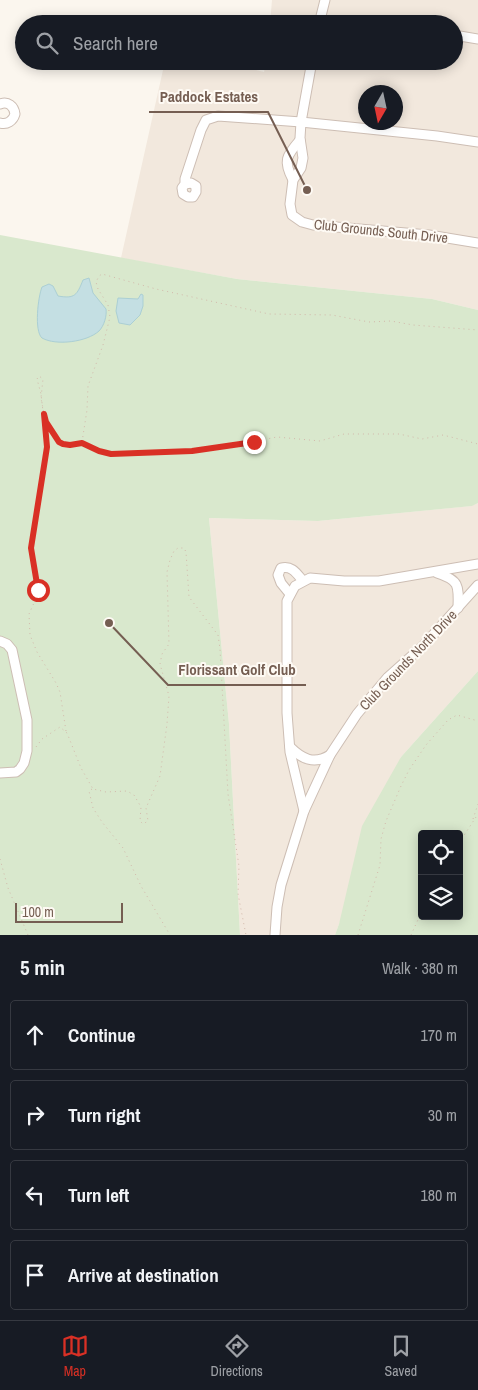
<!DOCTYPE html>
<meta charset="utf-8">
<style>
body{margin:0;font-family:"Archivo Narrow",sans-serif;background:#20242c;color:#f1f3f6}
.controls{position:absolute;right:15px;bottom:15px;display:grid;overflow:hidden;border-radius:5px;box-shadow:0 2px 12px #0003}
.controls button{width:45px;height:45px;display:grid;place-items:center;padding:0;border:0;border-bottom:1px solid #363941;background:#171b24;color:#f1f3f6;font:25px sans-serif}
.compass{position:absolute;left:358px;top:85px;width:45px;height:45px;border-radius:50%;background:#171b24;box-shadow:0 2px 12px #0003;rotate:189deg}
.scale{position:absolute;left:15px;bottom:12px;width:108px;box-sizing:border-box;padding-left:5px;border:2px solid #755e52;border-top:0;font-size:14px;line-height:18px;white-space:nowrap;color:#755e52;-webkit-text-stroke:4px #fefaf4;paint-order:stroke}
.stop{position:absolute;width:15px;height:15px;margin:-11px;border:4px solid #d93025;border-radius:50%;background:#fff}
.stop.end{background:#d93025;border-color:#fff;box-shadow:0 1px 5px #0008}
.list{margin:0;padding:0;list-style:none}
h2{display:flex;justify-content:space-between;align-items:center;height:65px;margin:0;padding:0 20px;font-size:21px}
h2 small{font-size:16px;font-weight:400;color:#9ea1a6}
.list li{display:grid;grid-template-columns:32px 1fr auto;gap:15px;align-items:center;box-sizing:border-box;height:70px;margin:0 10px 10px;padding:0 10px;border:1px solid #363941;border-radius:5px}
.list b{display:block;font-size:19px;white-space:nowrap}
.list em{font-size:16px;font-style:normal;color:#9ea1a6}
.icon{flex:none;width:28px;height:28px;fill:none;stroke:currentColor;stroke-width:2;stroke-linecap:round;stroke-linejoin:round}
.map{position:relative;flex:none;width:478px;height:935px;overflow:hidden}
.search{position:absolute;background:#171b24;box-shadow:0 2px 12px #0003;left:15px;right:15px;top:15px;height:55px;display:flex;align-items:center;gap:12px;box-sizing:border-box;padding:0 18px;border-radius:28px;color:#9ea1a6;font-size:19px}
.sheet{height:385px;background:#171b24}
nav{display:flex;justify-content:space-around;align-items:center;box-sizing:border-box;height:70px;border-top:1px solid #363941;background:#171b24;font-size:14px;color:#9ea1a6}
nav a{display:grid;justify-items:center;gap:2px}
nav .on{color:#d93025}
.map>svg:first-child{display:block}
.residential{fill:#f2e8dd;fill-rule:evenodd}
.green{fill:#d9e8cd;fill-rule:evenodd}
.water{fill:#c4dfe3;stroke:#abcfd4}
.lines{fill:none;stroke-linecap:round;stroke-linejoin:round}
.minor-casing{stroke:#cdbeb4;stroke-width:11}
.path{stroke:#d3b9ab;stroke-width:1;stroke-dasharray:1 4;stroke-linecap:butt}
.minor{stroke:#fff;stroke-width:9}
.route{stroke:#d93025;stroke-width:6}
.labels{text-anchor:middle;stroke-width:4;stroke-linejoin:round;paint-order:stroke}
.street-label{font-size:14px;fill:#755e52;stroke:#fefaf4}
.leader{fill:none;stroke:#755e52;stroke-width:2}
.callout-dot{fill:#755e52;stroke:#fefaf4;stroke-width:2}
.callout-label{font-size:15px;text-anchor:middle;font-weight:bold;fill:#755e52;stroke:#fefaf4;stroke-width:4;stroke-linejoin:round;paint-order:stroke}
</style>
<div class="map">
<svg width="478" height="935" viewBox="0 0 478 935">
<rect width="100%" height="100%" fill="#fbf6ee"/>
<!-- residential -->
<g class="residential">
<path d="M272 0H478V310L432 299 237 279 121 258 165 61H218L264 72 266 61H454V24H270ZM366 92H396V122H366Z"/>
<polygon points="478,503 478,671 401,757 335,935 240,935 229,724 209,518 318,521 471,506"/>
</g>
<!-- green -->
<g class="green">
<polygon points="0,235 237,279 432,299 478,310 478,503 472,506 318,521 209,518 229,724 240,935 0,935"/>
<path d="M478 671V935H335L339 924 362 826 401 757ZM422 834H459V916H422Z"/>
</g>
<!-- water -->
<g class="water">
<path d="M89 278 93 293 106 309C107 316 104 326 99 331 87 342 56 346 42 338 34 331 38 297 42 287L49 284 53 286 58 296C75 299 77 295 83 280Z"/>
<polygon points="141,294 143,295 143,306 140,315 130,325 119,323 116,311 118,298 138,299"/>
</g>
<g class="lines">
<defs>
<g id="minor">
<polyline points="320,20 355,24"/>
<polyline points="319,24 325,0"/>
<polyline points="454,35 478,39"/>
<polyline points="312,61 301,122 300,138 303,158 301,168 293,180 290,204 292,215 302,222 313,225 429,235 478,243"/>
<path d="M0 104C8 101 14 106 15 114 13 121 7 125 0 123"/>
<path d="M293 180C283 161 286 156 300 140"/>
<polyline points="185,184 191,183 196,186 196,192 193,197 188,197 183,194 182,188 185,184 185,179 201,130 206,120 218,116 301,122 437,136 478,142"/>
<path d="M437 573C459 580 459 585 458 608"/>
<path d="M290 594 281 583 278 575 281 568C292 565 297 574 303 581"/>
<polyline points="0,641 7,644 12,650 27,720 27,751 24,763 20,769 16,772 0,773"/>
<path d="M290 747C302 759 314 765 330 755"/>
<polyline points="304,811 290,752 287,713 287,601 295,586 310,578 344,581 379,581 478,564"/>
<polyline points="275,935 277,907 281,885 304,811 330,755 357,714 388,677 424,645 478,585"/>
</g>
</defs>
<!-- minor casing -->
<use href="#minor" class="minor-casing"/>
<!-- path -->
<g class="path">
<polyline points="82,442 87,410 88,386 103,345 110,317 108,305 98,289 96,282 99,276 102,274 156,289 269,314 332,315 369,322 391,321 413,325 478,330"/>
<polyline points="66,731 60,692 56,683 37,652 30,635 29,614 38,594 31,548 31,537 47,447 41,394 37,379 39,376 43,379 41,398 44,414 46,422 59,442 69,445 82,443 99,451 111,454 191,451 225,447 277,437 320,441 344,434 399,434 422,439 443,435 478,444"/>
<polyline points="36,747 42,739 60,727 67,733 81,768 93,789 106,792 127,791 134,795 141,807 140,821 143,824 148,821 146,808 160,776 167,724 169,696 160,664 162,654 169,644 167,572 170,560 174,551 178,548 184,548 186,552 189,597 218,635 220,649 228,794 239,866 238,894 246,935"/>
<polyline points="92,789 89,791 93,808 102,822 123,848 141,886 170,935"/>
<polyline points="473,819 478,804"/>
<polyline points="459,843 478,814"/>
<polyline points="0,859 8,888 28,935"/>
<polyline points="358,935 380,865 381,839 386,821 401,786 409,770 426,745 448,720 457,715 478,721"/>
<polyline points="411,935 422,911"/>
</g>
<!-- minor -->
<use href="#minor" class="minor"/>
</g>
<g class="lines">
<!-- route -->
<polyline class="route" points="38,590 31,548 47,447 44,414 46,422 59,442 63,444 70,445 82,443 99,451 111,454 192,451 254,442"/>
</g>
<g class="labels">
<!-- street labels -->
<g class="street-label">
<text transform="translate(381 231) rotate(6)" y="5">Club Grounds South Drive</text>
<text transform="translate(408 660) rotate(-46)" y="5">Club Grounds North Drive</text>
</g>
</g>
<!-- callouts -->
<path class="leader" d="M307 190L268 112H149M109 623L168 685H306"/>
<g class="callout-dot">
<circle cx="307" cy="190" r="5"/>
<circle cx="109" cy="623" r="5"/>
</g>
<g class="callout-label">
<text x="209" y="102">Paddock Estates</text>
<text x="237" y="675">Florissant Golf Club</text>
</g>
</svg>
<div class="controls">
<button><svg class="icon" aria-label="locate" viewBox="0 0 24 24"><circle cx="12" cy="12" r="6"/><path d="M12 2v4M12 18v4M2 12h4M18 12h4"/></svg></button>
<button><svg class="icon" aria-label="layers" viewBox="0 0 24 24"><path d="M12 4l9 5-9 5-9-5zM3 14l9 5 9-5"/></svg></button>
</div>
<svg class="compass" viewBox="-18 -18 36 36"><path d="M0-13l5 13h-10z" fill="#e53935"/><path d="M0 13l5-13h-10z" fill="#9ea1a6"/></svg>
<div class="scale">100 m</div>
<div class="stop" style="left:38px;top:590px"></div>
<div class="stop end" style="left:254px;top:442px"></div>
<div class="search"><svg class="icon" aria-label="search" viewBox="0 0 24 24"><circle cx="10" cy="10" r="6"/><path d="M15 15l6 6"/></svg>Search here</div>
</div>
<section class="sheet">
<h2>5 min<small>Walk · 380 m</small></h2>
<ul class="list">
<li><svg class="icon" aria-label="ahead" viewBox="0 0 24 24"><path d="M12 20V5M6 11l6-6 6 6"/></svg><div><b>Continue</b></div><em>170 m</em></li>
<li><svg class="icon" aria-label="right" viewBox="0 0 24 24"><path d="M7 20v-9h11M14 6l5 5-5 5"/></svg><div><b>Turn right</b></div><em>30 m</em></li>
<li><svg class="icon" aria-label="left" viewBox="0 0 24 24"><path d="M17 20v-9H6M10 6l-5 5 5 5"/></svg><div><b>Turn left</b></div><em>180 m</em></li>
<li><svg class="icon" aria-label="arrive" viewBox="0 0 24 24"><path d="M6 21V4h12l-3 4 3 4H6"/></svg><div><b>Arrive at destination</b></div></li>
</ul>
</section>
<nav>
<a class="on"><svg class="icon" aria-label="map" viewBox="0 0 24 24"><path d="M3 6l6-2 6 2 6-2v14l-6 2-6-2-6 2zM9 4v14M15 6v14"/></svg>Map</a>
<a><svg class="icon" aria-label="directions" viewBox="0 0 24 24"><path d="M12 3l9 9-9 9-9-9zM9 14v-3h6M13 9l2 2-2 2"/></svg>Directions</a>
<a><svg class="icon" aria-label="saved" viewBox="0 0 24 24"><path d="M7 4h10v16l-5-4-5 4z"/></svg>Saved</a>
</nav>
